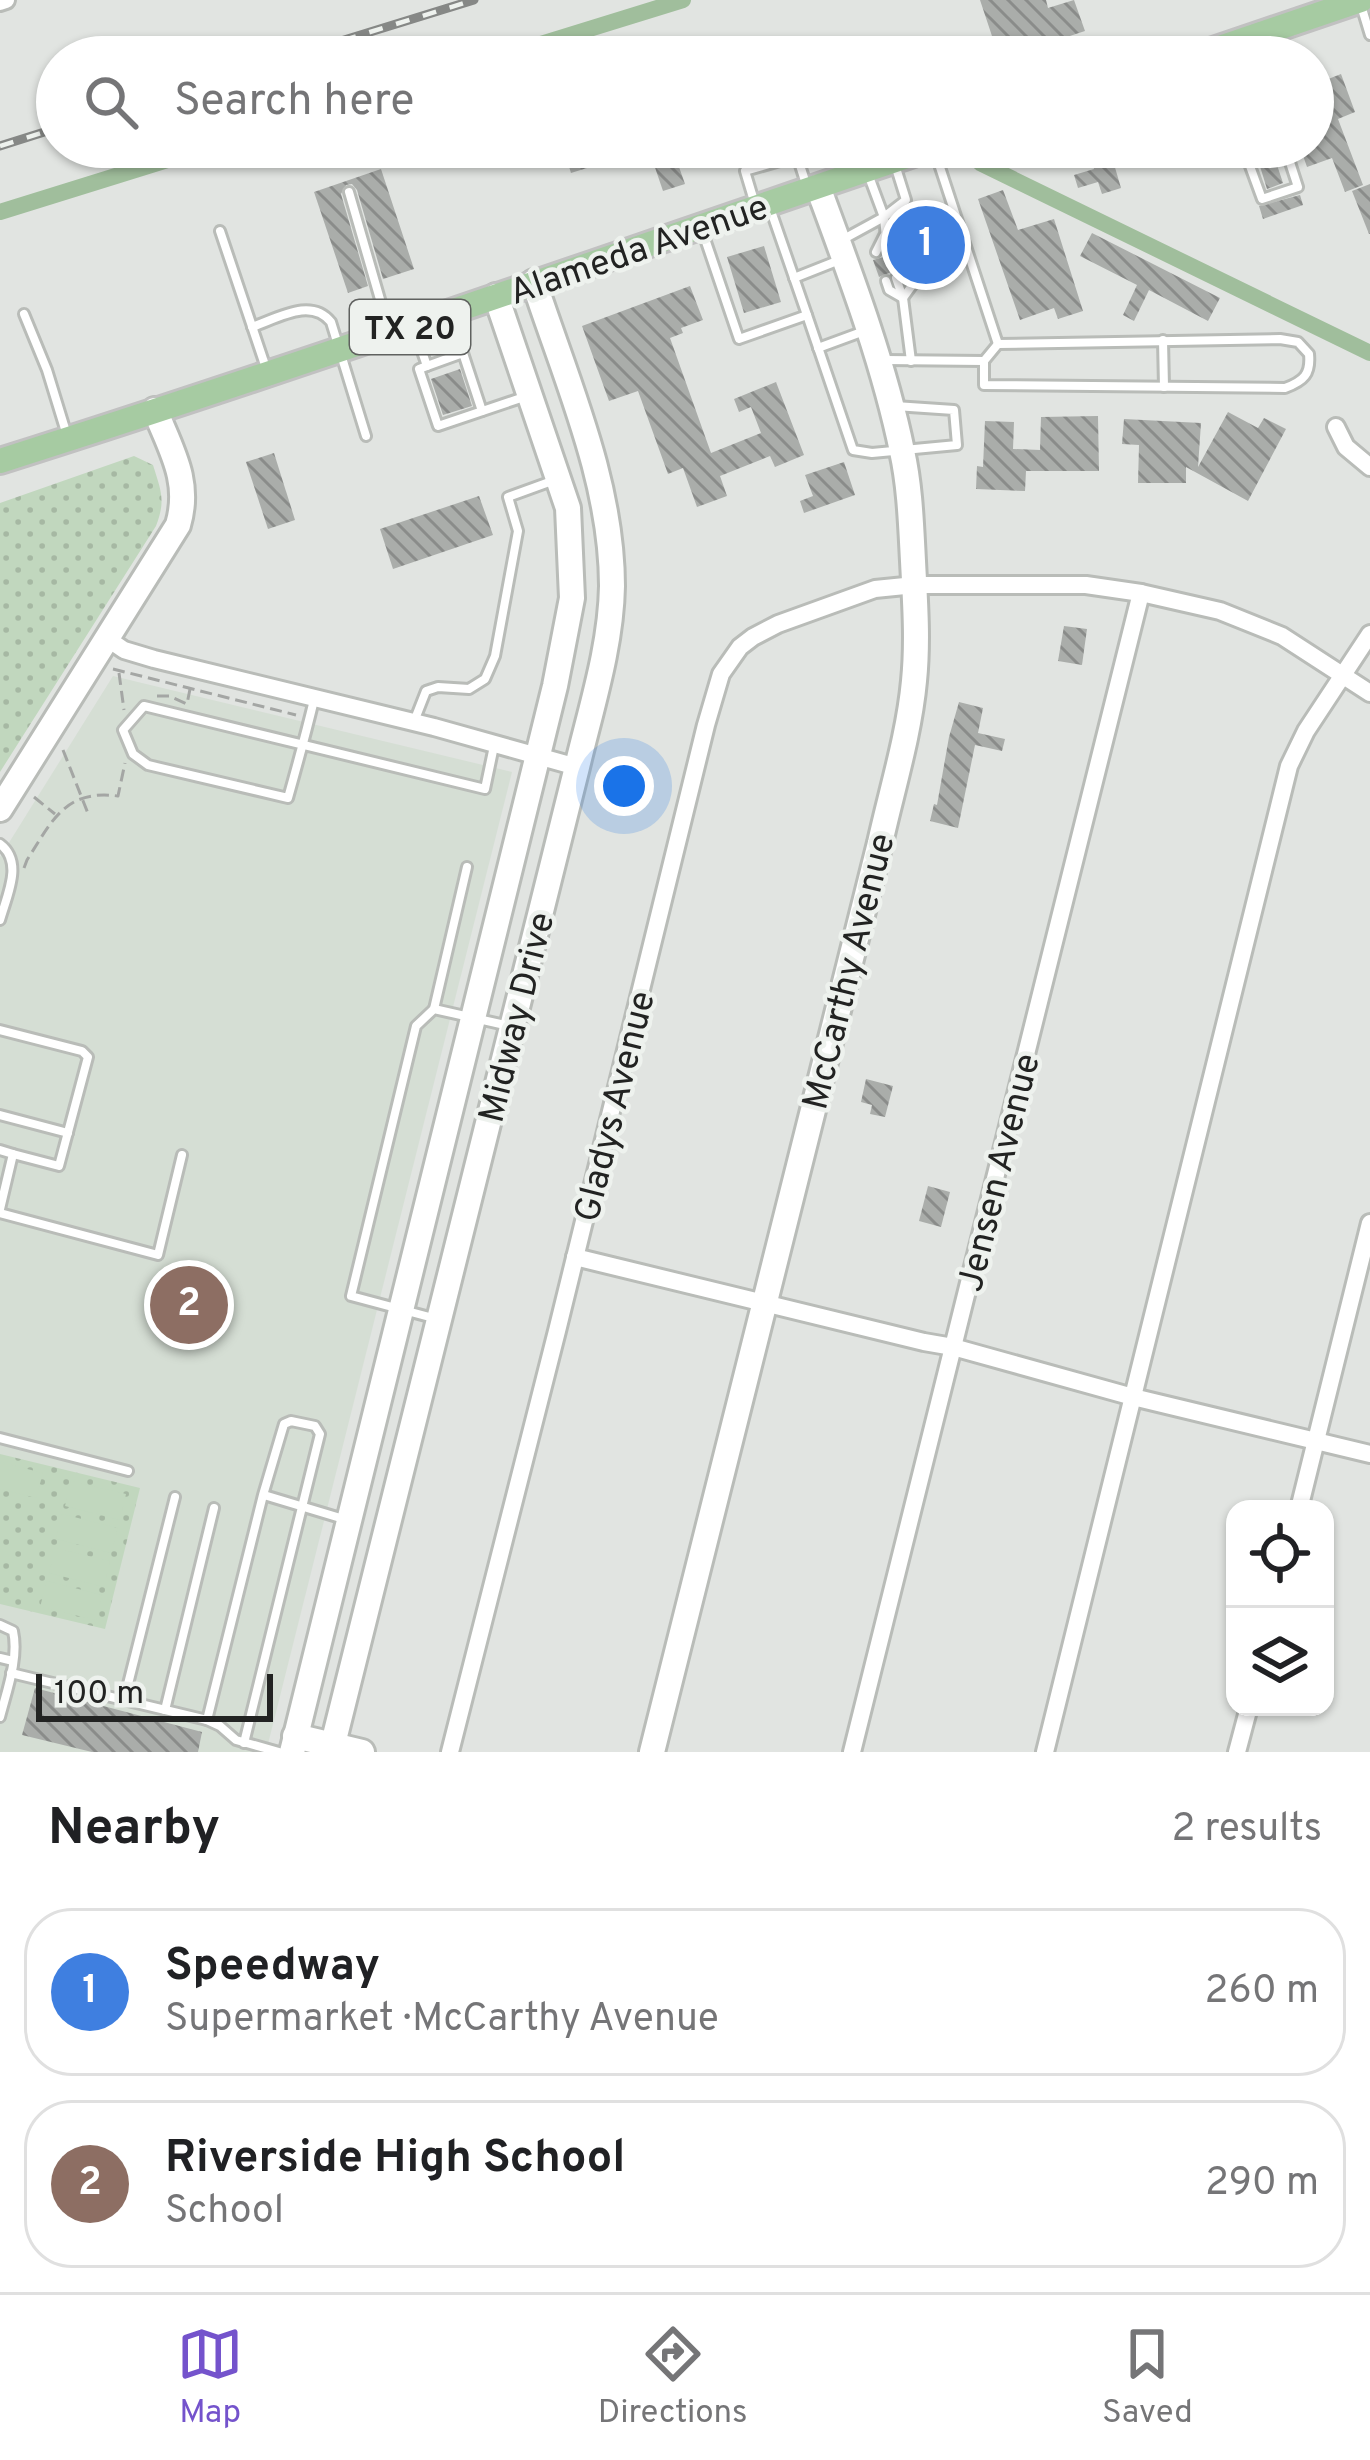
<!DOCTYPE html>
<meta charset="utf-8">
<style>
body{margin:0;font-family:Overpass,sans-serif;background:#f6f6f6;color:#202124}
.controls{position:absolute;right:36px;bottom:36px;display:grid;overflow:hidden;border-radius:24px;box-shadow:0 3px 9px #0004}
.controls button{width:108px;height:108px;display:grid;place-items:center;padding:0;border:0;border-bottom:3px solid #e0e0e0;background:#fff;color:#202124;font:60px sans-serif}
.scale{position:absolute;left:36px;bottom:30px;width:237px;box-sizing:border-box;padding-left:12px;border:6px solid #222322;border-top:0;font-size:33px;line-height:42px;white-space:nowrap;color:#222322;-webkit-text-stroke:9px #eef2ee;paint-order:stroke}
.you{position:absolute;left:624px;top:786px;width:42px;height:42px;margin:-30px;border:9px solid #fff;border-radius:50%;background:#1a73e8;box-shadow:0 0 0 18px #1a73e833}
.badge{display:grid;place-items:center;width:78px;height:78px;border-radius:50%;background:#7453cc;color:#fff;font-size:39px;font-weight:700}
.pin{position:absolute;translate:-50% -50%;border:6px solid #fff;box-shadow:0 3px 12px #0006}
.list{margin:0;padding:0;list-style:none}
h2{display:flex;justify-content:space-between;align-items:center;height:156px;margin:0;padding:0 48px;font-size:51px}
h2 small{font-size:39px;font-weight:400;color:#757577}
.list li{display:grid;grid-template-columns:78px 1fr auto;gap:36px;align-items:center;box-sizing:border-box;height:168px;margin:0 24px 24px;padding:0 24px;border:3px solid #e0e0e0;border-radius:48px}
.list b{display:block;font-size:45px;white-space:nowrap}
.list p{margin:0;font-size:39px;white-space:nowrap;color:#757577}
.list em{font-size:39px;font-style:normal;color:#757577}
.icon{flex:none;width:66px;height:66px;fill:none;stroke:currentColor;stroke-width:2;stroke-linecap:round;stroke-linejoin:round}
.map{position:relative;flex:none;width:1370px;height:1752px;overflow:hidden}
.search{position:absolute;background:#fff;box-shadow:0 3px 9px #0004;left:36px;right:36px;top:36px;height:132px;display:flex;align-items:center;gap:30px;box-sizing:border-box;padding:0 42px;border-radius:66px;color:#757577;font-size:45px}
.sheet{height:540px;background:#fff}
nav{display:flex;justify-content:space-around;align-items:center;box-sizing:border-box;height:168px;border-top:3px solid #e0e0e0;background:#fff;font-size:33px;color:#757577}
nav a{display:grid;justify-items:center;gap:6px}
nav .on{color:#7453cc}
.map>svg:first-child{display:block}
.built{fill:#d5ded4}
.grass{fill:url(#grass-dots)}
.garden{fill:#c1d7be}
.lines{fill:none;stroke-linecap:round;stroke-linejoin:round}
.canal{stroke:#a0be9c;stroke-width:16}
.building{fill:url(#building-back-hatch)}
.lane-casing{stroke:#b9bcb8;stroke-width:14}
.street-casing{stroke:#b9bcb8;stroke-width:22}
.secondary-casing{stroke:#b9bcb8;stroke-width:30}
.primary-casing{stroke:#c1c1c1;stroke-width:30}
.path{stroke:#a4a6a4;stroke-width:3;stroke-dasharray:12 6;stroke-linecap:butt}
.lane{stroke:#fff;stroke-width:8}
.street{stroke:#fff;stroke-width:16}
.secondary{stroke:#fff;stroke-width:24}
.primary{stroke:#a6cba2;stroke-width:24}
.rail-casing{stroke:#868886;stroke-width:9}
.rail{stroke:#eef2ee;stroke-width:4.5;stroke-dasharray:14;stroke-linecap:butt}
.labels{text-anchor:middle;stroke-width:9;stroke-linejoin:round;paint-order:stroke}
.shield{fill:#eef2ee;stroke:#5f615f;stroke-width:3}
.shield-label{font-size:33px;font-weight:bold;fill:#222322}
.street-label{font-size:36px;fill:#222322;stroke:#eef2ee}
</style>
<div class="map">
<svg width="1370" height="1752" viewBox="0 0 1370 1752">
<defs>
<pattern id="grass-dots" width="8" height="8" patternUnits="userSpaceOnUse" patternTransform="scale(3)"><rect width="8" height="8" fill="#c1d7be"/><path d="M2 2h.1M6 6h.1" fill="none" stroke="#a6b8a3" stroke-width="1.8" stroke-linecap="round"/></pattern>
<pattern id="building-back-hatch" width="6" height="6" patternUnits="userSpaceOnUse" patternTransform="scale(3)"><rect width="6" height="6" fill="#aaadaa"/><path d="M-1 5l2 2M0 0l6 6M5-1l2 2" fill="none" stroke="#8a8c8a"/></pattern>
</defs>
<rect width="100%" height="100%" fill="#e1e4e1"/>
<!-- built -->
<polygon class="built" points="113,676 512,772 266,1752 0,1752 0,857"/>
<!-- grass -->
<g class="grass">
<path d="M134 456 153 465C161 491 166 500 156 526L0 772V503Z"/>
<polygon points="0,1454 140,1488 105,1629 0,1604"/>
</g>
<!-- garden -->
<g class="garden">
<polygon points="0,1462 43,1473 36,1498 0,1489"/>
<polygon points="71,1481 126,1494 120,1520 65,1506"/>
<polygon points="62,1514 118,1528 111,1553 56,1539"/>
<polygon points="55,1548 110,1561 104,1587 49,1573"/>
<polygon points="47,1581 102,1595 96,1620 40,1607"/>
</g>
<g class="lines">
<!-- canal -->
<g class="canal">
<polyline points="691,44 719,57"/>
<polyline points="499,57 683,0"/>
<polyline points="980,163 1370,353"/>
<polyline points="0,212 209,147"/>
</g>
</g>
<!-- building -->
<g class="building">
<polygon points="980,0 1046,0 1048,8 1074,0 1085,31 1024,51 1020,40 996,48"/>
<polygon points="1341,74 1355,112 1338,119 1363,185 1345,192 1332,158 1307,167 1300,147 1313,147 1313,85"/>
<polygon points="563,147 615,147 619,158 571,173"/>
<polygon points="648,147 672,147 685,184 663,191"/>
<polygon points="1088,147 1109,147 1121,188 1102,194 1098,182 1078,188 1074,175 1094,169"/>
<polygon points="1254,147 1271,147 1283,183 1267,189"/>
<polygon points="381,169 414,269 383,279 357,190 352,184 346,185 341,194 368,286 348,293 314,192"/>
<polygon points="1370,184 1370,234 1369,234 1352,191"/>
<polygon points="1003,190 1018,230 1054,219 1083,311 1058,319 1054,308 1020,320 978,199"/>
<polygon points="1300,195 1303,205 1263,219 1259,206"/>
<polygon points="929,216 946,267 925,274 924,270 913,265 906,269 905,275 896,270 879,277 873,260 891,255 895,249 907,250 914,240 908,223"/>
<polygon points="1092,233 1220,298 1208,321 1149,290 1134,321 1123,315 1137,285 1080,256"/>
<polygon points="764,246 781,302 744,313 727,257"/>
<polygon points="690,286 703,320 681,328 683,333 670,338 711,453 761,433 751,407 739,412 734,399 776,382 804,455 775,467 770,456 720,476 727,496 697,507 683,468 668,474 638,391 609,401 582,326"/>
<polygon points="460,369 472,406 443,415 431,379"/>
<polygon points="1228,412 1258,428 1264,418 1286,429 1248,501 1186,467 1186,483 1138,483 1139,445 1122,444 1124,419 1201,423 1198,467"/>
<polygon points="1098,416 1099,471 1026,471 1025,491 976,489 977,466 983,467 985,421 1014,422 1013,449 1040,450 1041,417"/>
<polygon points="274,453 295,520 268,529 246,462"/>
<polygon points="844,462 855,495 804,513 800,501 813,496 805,475"/>
<polygon points="479,496 493,535 393,569 380,529"/>
<polygon points="1064,626 1087,629 1082,665 1058,661"/>
<polygon points="959,702 983,708 978,733 1005,739 1002,751 975,745 958,828 930,821 934,804 937,805 949,737"/>
<polygon points="866,1079 893,1086 885,1117 870,1114 872,1105 861,1102"/>
<polygon points="928,1186 950,1192 941,1227 919,1221"/>
<polygon points="35,1688 202,1732 198,1752 92,1752 22,1735"/>
</g>
<g class="lines">
<defs>
<g id="lane">
<polyline points="1360,2 1370,35"/>
<polyline points="1277,36 1284,57"/>
<polyline points="858,147 884,217 887,248"/>
<polyline points="1243,147 1262,199 1298,187 1285,147"/>
<polyline points="935,152 998,344"/>
<polyline points="797,156 813,147"/>
<polyline points="349,192 388,327"/>
<polyline points="754,201 745,171 797,156 807,187"/>
<polyline points="220,231 267,371"/>
<polyline points="703,233 739,339 807,315 770,208"/>
<polyline points="840,241 884,217 906,200 896,168"/>
<polyline points="876,252 884,236 903,243"/>
<polyline points="794,278 837,261"/>
<polyline points="896,278 903,298 911,361"/>
<polyline points="886,281 889,290 903,298 916,280 913,273"/>
<polyline points="24,314 47,370 66,432"/>
<polyline points="807,315 853,450 872,453 957,445 954,410 895,406"/>
<path d="M252 327C278 318 311 297 331 322L366 436"/>
<polyline points="415,331 427,366 463,353 482,411"/>
<polyline points="1163,340 1164,387"/>
<polyline points="818,348 867,330"/>
<path d="M885 360 984 361V385L1285 388C1304 381 1311 374 1309 354L1298 342 1280 339 998 344 984 361"/>
<polyline points="427,366 419,369 438,426 524,397"/>
<path d="M314 700C306 733 297 766 288 798L148 765 133 754 123 730 144 706 485 789 494 746"/>
<polyline points="415,719 426,691 438,687 469,689 485,679 495,656 518,531 508,497 552,481"/>
<path d="M0 844C24 862 7 895 0 920"/>
<polyline points="434,1009 467,867"/>
<polyline points="0,1030 82,1051 88,1057 59,1166 13,1154"/>
<polyline points="0,1115 68,1133"/>
<polyline points="0,1150 13,1154 0,1209"/>
<polyline points="0,1213 158,1255 182,1155"/>
<polyline points="437,1319 351,1296 416,1026 434,1009 505,1025"/>
<polyline points="0,1438 128,1471"/>
<polyline points="264,1495 347,1520"/>
<path d="M0 1625 13 1631C19 1658 7 1690 0 1717"/>
<polyline points="0,1658 13,1661"/>
<polyline points="11,1673 207,1720 220,1726 236,1740 279,1752"/>
<polyline points="124,1700 175,1497"/>
<polyline points="165,1710 214,1508"/>
<polyline points="207,1720 263,1495 284,1424 291,1421 315,1426 320,1434 244,1743"/>
</g>
<g id="street">
<polyline points="0,2 6,0"/>
<polyline points="1336,427 1346,447 1370,467"/>
<polyline points="108,639 124,650 154,659 434,727 577,767"/>
<polyline points="575,1257 924,1342 953,1347 1133,1397 1370,1454"/>
<polyline points="1299,1509 1370,1223"/>
<polyline points="450,1752 557,1331 706,725 721,674 740,647 753,637 778,624 875,589 915,585 1086,585 1141,593 1220,611 1282,636 1370,693"/>
<polyline points="852,1752 1141,593"/>
<polyline points="1045,1752 1289,766 1306,731 1370,634"/>
<polyline points="1237,1752 1249,1707"/>
</g>
<g id="secondary">
<path d="M0 809 178 525C191 481 171 450 155 410"/>
<polyline points="295,1736 362,1752"/>
<polyline points="292,1752 555,686 572,598 568,508 496,296"/>
<path d="M331 1752 577 767C591 708 611 647 612 586 612 481 566 380 534 282"/>
<path d="M652 1752 880 843C892 789 909 735 914 681 918 641 915 601 913 561 911 524 910 487 902 451 884 363 849 271 818 187"/>
</g>
<g id="primary">
<polyline points="1193,57 1361,0"/>
<path d="M0 461C313 362 623 252 934 147"/>
</g>
</defs>
<!-- lane casing -->
<use href="#lane" class="lane-casing"/>
<!-- street casing -->
<use href="#street" class="street-casing"/>
<!-- secondary casing -->
<use href="#secondary" class="secondary-casing"/>
<!-- primary casing -->
<use href="#primary" class="primary-casing"/>
<!-- path -->
<g class="path">
<polyline points="113,669 296,715"/>
<polyline points="119,673 124,710"/>
<polyline points="157,696 169,696 187,704 190,689"/>
<polyline points="63,750 89,816"/>
<polyline points="34,797 55,814"/>
<path d="M24 868 27 860C52 821 65 789 118 796L125 763"/>
</g>
<!-- lane -->
<use href="#lane" class="lane"/>
<!-- street -->
<use href="#street" class="street"/>
<!-- secondary -->
<use href="#secondary" class="secondary"/>
<!-- primary -->
<use href="#primary" class="primary"/>
<defs>
<g id="rail">
<polyline points="257,57 303,43"/>
<polyline points="289,57 474,0"/>
<polyline points="0,146 57,128"/>
</g>
</defs>
<!-- rail casing -->
<use href="#rail" class="rail-casing"/>
<!-- rail -->
<use href="#rail" class="rail"/>
</g>
<g class="labels">
<!-- shield labels -->
<rect class="shield" x="350" y="300" width="120" height="54" rx="9"/>
<g class="shield-label">
<text x="410" y="339">TX 20</text>
</g>
<!-- street labels -->
<g class="street-label">
<text transform="translate(638 248) rotate(-19)" y="13">Alameda Avenue</text>
<text transform="translate(847 971) rotate(-76)" y="13">McCarthy Avenue</text>
<text transform="translate(515 1017) rotate(-76)" y="13">Midway Drive</text>
<text transform="translate(613 1106) rotate(-76)" y="13">Gladys Avenue</text>
<text transform="translate(997 1172) rotate(-76)" y="13">Jensen Avenue</text>
</g>
</g>
</svg>
<div class="controls">
<button><svg class="icon" aria-label="locate" viewBox="0 0 24 24"><circle cx="12" cy="12" r="6"/><path d="M12 2v4M12 18v4M2 12h4M18 12h4"/></svg></button>
<button><svg class="icon" aria-label="layers" viewBox="0 0 24 24"><path d="M12 4l9 5-9 5-9-5zM3 14l9 5 9-5"/></svg></button>
</div>
<div class="scale">100 m</div>
<div class="you"></div>
<div class="pin badge" style="left:926px;top:245px;background:#3f7fe0">1</div>
<div class="pin badge" style="left:189px;top:1305px;background:#8d6e63">2</div>
<div class="search"><svg class="icon" aria-label="search" viewBox="0 0 24 24"><circle cx="10" cy="10" r="6"/><path d="M15 15l6 6"/></svg>Search here</div>
</div>
<section class="sheet">
<h2>Nearby<small>2 results</small></h2>
<ul class="list">
<li><span class="badge" style="background:#3f7fe0">1</span><div><b>Speedway</b><p>Supermarket · McCarthy Avenue</p></div><em>260 m</em></li>
<li><span class="badge" style="background:#8d6e63">2</span><div><b>Riverside High School</b><p>School</p></div><em>290 m</em></li>
</ul>
</section>
<nav>
<a class="on"><svg class="icon" aria-label="map" viewBox="0 0 24 24"><path d="M3 6l6-2 6 2 6-2v14l-6 2-6-2-6 2zM9 4v14M15 6v14"/></svg>Map</a>
<a><svg class="icon" aria-label="directions" viewBox="0 0 24 24"><path d="M12 3l9 9-9 9-9-9zM9 14v-3h6M13 9l2 2-2 2"/></svg>Directions</a>
<a><svg class="icon" aria-label="saved" viewBox="0 0 24 24"><path d="M7 4h10v16l-5-4-5 4z"/></svg>Saved</a>
</nav>
